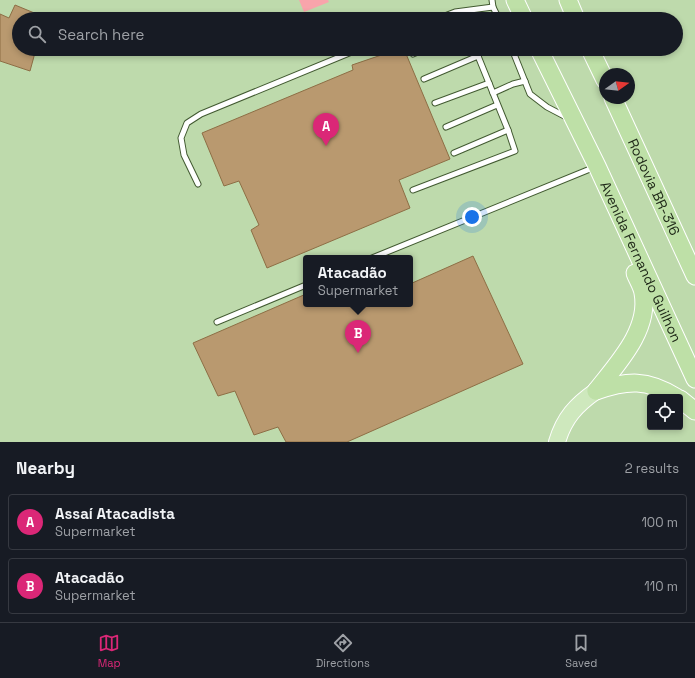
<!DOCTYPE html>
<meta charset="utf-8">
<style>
body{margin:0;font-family:"Space Grotesk",sans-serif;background:#242831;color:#f1f3f6}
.controls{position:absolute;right:12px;bottom:12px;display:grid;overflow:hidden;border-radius:4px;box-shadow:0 2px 6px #0003}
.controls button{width:36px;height:36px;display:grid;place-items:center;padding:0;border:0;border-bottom:1px solid #363941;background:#171b24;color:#f1f3f6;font:20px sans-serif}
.compass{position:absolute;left:599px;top:68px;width:36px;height:36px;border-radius:50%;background:#171b24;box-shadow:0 2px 6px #0003;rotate:75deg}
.you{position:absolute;left:472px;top:217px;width:14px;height:14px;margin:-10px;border:3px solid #fff;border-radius:50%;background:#1a73e8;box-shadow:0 0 0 6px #1a73e833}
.badge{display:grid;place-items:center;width:26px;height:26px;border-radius:50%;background:#db2777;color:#fff;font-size:13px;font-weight:700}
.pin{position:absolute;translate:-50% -33px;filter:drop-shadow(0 1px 2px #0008)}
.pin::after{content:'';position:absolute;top:21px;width:14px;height:12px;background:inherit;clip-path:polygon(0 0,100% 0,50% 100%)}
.popup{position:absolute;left:303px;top:255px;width:110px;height:52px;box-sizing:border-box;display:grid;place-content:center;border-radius:4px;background:#171b24;filter:drop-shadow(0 1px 3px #0005);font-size:13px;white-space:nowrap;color:#9ea1a6}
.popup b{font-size:15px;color:#f1f3f6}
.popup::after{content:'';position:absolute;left:50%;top:100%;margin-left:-8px;border:8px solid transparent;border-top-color:#171b24}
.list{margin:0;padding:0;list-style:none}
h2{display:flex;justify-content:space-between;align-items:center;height:52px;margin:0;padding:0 16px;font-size:17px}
h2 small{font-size:13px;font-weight:400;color:#9ea1a6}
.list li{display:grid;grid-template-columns:26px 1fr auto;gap:12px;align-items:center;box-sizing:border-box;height:56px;margin:0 8px 8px;padding:0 8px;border:1px solid #363941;border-radius:4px}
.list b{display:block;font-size:15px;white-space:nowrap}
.list p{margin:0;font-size:13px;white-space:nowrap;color:#9ea1a6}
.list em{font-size:13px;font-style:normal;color:#9ea1a6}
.icon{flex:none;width:22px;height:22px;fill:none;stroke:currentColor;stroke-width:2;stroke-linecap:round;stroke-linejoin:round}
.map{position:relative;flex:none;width:695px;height:442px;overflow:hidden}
.search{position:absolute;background:#171b24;box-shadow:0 2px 6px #0003;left:12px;right:12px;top:12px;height:44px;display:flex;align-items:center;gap:10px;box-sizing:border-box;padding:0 14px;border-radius:22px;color:#9ea1a6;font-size:15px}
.sheet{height:180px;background:#171b24}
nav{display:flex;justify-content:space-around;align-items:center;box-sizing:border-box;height:56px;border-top:1px solid #363941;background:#171b24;font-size:11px;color:#9ea1a6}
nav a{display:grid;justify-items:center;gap:2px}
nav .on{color:#db2777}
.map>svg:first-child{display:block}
.green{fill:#f8a4ab}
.building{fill:#b9996f;stroke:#8d6e45}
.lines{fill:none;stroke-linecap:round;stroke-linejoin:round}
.service-casing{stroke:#425a31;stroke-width:7}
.primary-casing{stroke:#fff;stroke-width:18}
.trunk-casing{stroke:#fff;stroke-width:19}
.service{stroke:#fff;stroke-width:5}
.primary{stroke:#cee8bd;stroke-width:16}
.trunk{stroke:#bee0a7;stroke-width:17}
.labels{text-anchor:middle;stroke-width:3.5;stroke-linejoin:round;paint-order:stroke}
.street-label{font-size:14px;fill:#202a19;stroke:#e7f6de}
</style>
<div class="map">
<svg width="695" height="442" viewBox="0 0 695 442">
<rect width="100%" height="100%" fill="#bedaac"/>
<!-- green -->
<polygon class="green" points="299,0 328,0 329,2 304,12"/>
<!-- building -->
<g class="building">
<polygon points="15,5 44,17 43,19 19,19 19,49 36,49 30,71 0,61 0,14 9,18"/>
<polygon points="399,49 404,49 450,159 399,180 410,208 267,268 251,230 259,225 239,181 224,186 202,133 353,70 352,65"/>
<polygon points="473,256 523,364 347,442 286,442 278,427 254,435 235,391 218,396 193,343 306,294 306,304 410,304 410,284"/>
</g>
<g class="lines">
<defs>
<g id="service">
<polyline points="492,0 493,7 499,19"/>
<polyline points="437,19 455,12 493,7"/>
<polyline points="512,49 530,94 547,107 568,118"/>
<polyline points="413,54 425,49"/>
<polyline points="424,79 478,56"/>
<polyline points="493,93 513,84 525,81"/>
<polyline points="435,103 489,83"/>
<polyline points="446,127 497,105"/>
<polyline points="454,153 508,130"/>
<polyline points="198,184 184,155 181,138 187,123 201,114 359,49"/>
<polyline points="413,190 515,151 508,130 478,56 471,49"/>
<polyline points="372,258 595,167"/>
<polyline points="217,322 306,285"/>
</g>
<path id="primary" d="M557 442C564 418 576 405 596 391"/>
<g id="trunk">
<polyline points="515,0 524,19"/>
<polyline points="568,0 576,19"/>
<path id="s1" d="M539 49 597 166 695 379"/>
<polyline points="590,49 605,80"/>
<path id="s2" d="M613 98 695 276"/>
<path d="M596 391C617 364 650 330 643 293 642 286 637 279 635 273"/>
<path d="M596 391C628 380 647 379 676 397"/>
<polyline points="680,399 695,411"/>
</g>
</defs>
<!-- service casing -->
<use href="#service" class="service-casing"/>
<!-- primary casing -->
<use href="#primary" class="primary-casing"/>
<!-- trunk casing -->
<use href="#trunk" class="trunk-casing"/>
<!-- service -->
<use href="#service" class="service"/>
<!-- primary -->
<use href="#primary" class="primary"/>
<!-- trunk -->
<use href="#trunk" class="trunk"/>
</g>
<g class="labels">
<!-- street labels -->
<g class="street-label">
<text dy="5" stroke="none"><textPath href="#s2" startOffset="98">Rodovia BR-316</textPath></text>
<text dy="5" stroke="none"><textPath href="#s1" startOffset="236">Avenida Fernando Guilhon</textPath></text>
</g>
</g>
</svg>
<div class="controls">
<button><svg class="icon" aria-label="locate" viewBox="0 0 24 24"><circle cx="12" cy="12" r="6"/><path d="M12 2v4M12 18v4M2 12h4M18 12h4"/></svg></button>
</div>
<svg class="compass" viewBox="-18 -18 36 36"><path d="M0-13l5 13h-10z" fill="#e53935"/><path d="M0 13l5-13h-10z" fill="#9ea1a6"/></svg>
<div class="you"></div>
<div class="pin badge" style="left:326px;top:146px">A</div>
<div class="pin badge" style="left:358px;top:353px">B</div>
<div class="popup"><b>Atacadão</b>Supermarket</div>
<div class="search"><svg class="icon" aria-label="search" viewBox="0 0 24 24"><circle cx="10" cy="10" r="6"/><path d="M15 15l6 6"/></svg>Search here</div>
</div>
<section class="sheet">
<h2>Nearby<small>2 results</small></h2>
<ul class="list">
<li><span class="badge">A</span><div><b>Assaí Atacadista</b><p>Supermarket</p></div><em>100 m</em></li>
<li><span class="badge">B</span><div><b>Atacadão</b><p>Supermarket</p></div><em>110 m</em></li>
</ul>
</section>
<nav>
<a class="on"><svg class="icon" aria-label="map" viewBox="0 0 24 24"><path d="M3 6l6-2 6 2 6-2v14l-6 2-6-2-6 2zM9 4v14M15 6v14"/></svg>Map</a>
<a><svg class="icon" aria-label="directions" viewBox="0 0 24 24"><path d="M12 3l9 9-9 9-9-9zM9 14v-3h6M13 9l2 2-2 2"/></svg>Directions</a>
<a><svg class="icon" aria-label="saved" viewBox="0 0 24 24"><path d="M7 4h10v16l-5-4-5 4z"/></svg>Saved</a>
</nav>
